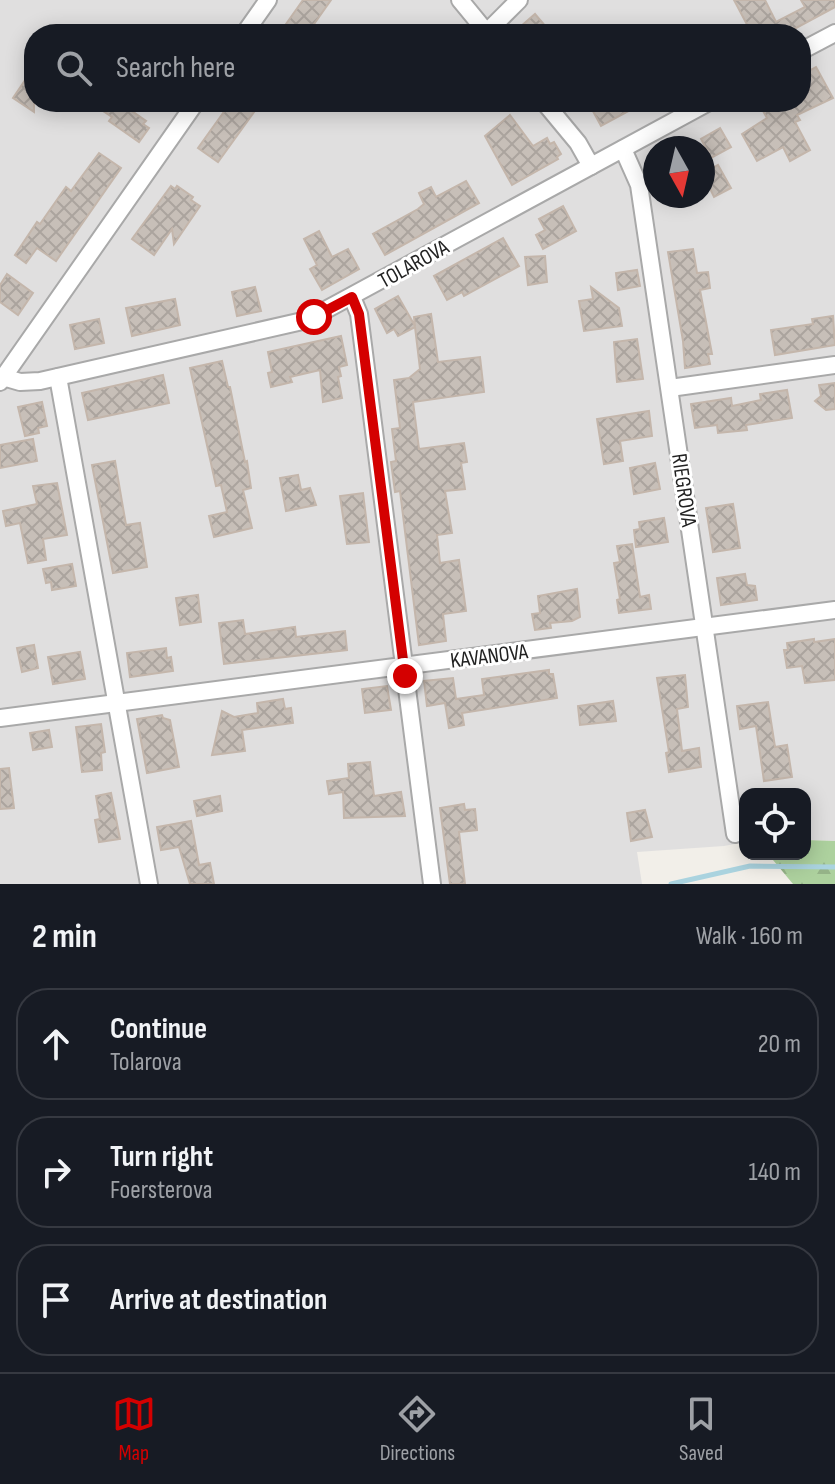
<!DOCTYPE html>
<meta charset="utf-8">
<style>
body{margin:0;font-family:"Sofia Sans Condensed",sans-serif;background:#242831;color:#f1f3f6}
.controls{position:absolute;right:24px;bottom:24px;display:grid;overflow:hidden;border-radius:16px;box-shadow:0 4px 20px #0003}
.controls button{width:72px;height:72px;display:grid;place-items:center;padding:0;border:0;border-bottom:2px solid #363941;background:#171b24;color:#f1f3f6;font:40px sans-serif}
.compass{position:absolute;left:643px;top:136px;width:72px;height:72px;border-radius:50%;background:#171b24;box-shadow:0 4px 20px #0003;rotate:172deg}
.stop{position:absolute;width:24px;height:24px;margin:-18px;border:6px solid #d40000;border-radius:50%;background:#fff}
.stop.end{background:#d40000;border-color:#fff;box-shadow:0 2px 8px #0008}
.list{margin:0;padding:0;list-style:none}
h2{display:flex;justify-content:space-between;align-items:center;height:104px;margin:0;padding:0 32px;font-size:34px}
h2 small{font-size:26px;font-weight:400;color:#9ea1a6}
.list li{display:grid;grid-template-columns:52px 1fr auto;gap:24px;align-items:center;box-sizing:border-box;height:112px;margin:0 16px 16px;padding:0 16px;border:2px solid #363941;border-radius:32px}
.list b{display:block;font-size:30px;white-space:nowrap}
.list p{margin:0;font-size:26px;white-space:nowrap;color:#9ea1a6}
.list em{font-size:26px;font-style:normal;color:#9ea1a6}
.icon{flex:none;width:44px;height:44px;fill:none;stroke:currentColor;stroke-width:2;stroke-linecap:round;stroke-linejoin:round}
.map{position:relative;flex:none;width:835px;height:884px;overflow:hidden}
.search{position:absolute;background:#171b24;box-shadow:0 4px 20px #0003;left:24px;right:24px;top:24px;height:88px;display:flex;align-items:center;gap:20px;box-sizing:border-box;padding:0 28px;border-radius:32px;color:#9ea1a6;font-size:30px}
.sheet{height:488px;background:#171b24}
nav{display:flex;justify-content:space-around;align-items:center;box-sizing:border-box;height:112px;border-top:2px solid #363941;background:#171b24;font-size:22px;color:#9ea1a6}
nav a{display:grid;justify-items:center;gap:4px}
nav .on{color:#d40000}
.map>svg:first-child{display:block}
.residential{fill:#e0dfdf;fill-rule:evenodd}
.forest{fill:url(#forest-firs)}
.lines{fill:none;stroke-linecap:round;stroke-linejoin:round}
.stream{stroke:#aad3df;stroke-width:5}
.building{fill:url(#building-cross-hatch);stroke:#c4b6ab;stroke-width:2}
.street-casing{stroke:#a9a9a9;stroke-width:20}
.street{stroke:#fff;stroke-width:16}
.route{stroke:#d40000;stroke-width:10}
.labels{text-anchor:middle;stroke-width:6;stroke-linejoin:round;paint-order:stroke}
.street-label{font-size:22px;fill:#222;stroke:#fff}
</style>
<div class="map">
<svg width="835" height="884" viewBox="0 0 835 884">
<defs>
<pattern id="forest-firs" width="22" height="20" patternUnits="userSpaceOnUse" patternTransform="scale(2)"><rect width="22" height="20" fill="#add19e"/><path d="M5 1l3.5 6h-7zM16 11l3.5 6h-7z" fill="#95b388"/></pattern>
<pattern id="building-cross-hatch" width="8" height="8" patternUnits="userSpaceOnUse" patternTransform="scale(2)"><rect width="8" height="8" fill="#c7bfb8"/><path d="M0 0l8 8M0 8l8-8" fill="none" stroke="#aba49e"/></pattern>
</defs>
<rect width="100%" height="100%" fill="#f2efe9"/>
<!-- residential -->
<path class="residential" d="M0 0H835V841L805 840V794H745V842L724 846 637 852 642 884H0ZM34 34H801V102H34ZM655 148H703V196H655Z"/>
<!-- forest -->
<polygon class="forest" points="805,840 835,841 835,884 793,884 768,854 805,854"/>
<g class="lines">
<!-- stream -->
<polyline class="stream" points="671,884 750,866 835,867"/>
</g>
<!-- building -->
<g class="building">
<polygon points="303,0 331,0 307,34 279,34"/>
<polygon points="734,0 765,0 776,22 805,7 801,0 835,0 835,7 785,34 752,34"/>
<polygon points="535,14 552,34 512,34"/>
<polygon points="34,67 34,112 13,98"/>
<polygon points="816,67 833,98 797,115 800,120 795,122 810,150 790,161 783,147 757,161 742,134 767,118 758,102 801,102 801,75"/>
<polygon points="109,102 119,102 146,121 143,124 149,128 139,142 109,121 112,117 103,111"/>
<polygon points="231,102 249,102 257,108 218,162 198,148"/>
<polygon points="588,102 645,102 601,126"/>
<polygon points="510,115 533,146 547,138 550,144 554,142 561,154 557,157 558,159 512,185 485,136"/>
<polygon points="720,128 731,147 711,158 701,139"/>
<polygon points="99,153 121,168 56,261 37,248 26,263 15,255 37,222 40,224 66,187 71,191"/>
<polygon points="718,165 731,188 714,197 703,174"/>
<polygon points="466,181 479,203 385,255 373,234 418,209 424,204 419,193 431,187 436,197"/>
<polygon points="171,186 175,189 177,186 193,197 191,200 200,206 174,244 172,229 154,255 132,239"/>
<polygon points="563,206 576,231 543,249 536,235 545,230 539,219"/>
<polygon points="319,231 332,257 348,249 359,269 322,290 310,269 317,265 304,239"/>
<polygon points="503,238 519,266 464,296 462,292 447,300 434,276"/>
<polygon points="693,249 697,273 708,272 710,288 700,290 712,354 708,354 710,364 685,368 683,341 668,252"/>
<polygon points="545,256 547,282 528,285 525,257"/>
<polygon points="637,270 640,286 618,290 616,273"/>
<polygon points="7,274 33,293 18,315 0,302 0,285"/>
<polygon points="255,287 261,311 237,316 232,292"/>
<polygon points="591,287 619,308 622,326 584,331 579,301 593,299"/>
<polygon points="398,296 415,326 414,317 431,314 438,362 480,357 484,392 413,402 419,449 464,443 467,462 461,463 465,489 445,491 452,533 437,535 440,563 459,560 466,611 443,614 446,641 419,645 400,491 395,492 391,462 396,461 392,429 400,428 394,380 409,378 420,369 415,327 398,336 394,329 387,333 375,309"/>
<polygon points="175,299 180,325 132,336 126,308"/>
<polygon points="833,316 835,345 775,355 771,330 813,324 812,319"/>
<polygon points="99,319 104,343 75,349 70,325"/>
<polygon points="341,336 347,365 339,367 341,376 338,377 342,398 323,402 320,370 290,377 292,382 271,387 268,373 272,372 268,352"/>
<polygon points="637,339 643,379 617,382 614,342"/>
<polygon points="222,361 228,387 230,387 245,462 247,461 251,488 243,490 252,528 214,537 209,516 227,512 221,485 216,486 190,368"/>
<polygon points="163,375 169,403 88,420 82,393"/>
<polygon points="835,383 835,409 826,410 815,401 821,396 819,385"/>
<polygon points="787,390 792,418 746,425 747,430 718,433 717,425 695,428 691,404 731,398 732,406 761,400 760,394"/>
<polygon points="42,402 47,426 38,428 39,433 25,436 18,407"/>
<polygon points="649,411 652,436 620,441 623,461 604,464 597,419"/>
<polygon points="33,439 37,461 0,468 0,445"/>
<polygon points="115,461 126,525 140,523 147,567 113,573 92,465"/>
<polygon points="655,463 660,489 634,494 630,468"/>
<polygon points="298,475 301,490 310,488 316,505 286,511 280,478"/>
<polygon points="57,483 67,535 43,539 46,560 28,563 20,523 6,526 3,511 37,504 33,486"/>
<polygon points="363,493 369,542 347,544 340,496"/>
<polygon points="733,504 740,548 713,552 706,508"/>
<polygon points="664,518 668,542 636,547 634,530 640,529 639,522"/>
<polygon points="632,544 640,597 649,595 651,609 619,613 617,600 620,599 614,563 620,562 617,546"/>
<polygon points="72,564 76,586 52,590 51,582 46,583 43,569"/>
<polygon points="745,574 747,585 755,586 757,600 721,605 717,578"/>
<polygon points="577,589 580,617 572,621 550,623 551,628 535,630 532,614 540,613 538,596"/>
<polygon points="198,595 201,622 180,625 176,598"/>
<polygon points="243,620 245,634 295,627 296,637 345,631 347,650 224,664 219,623"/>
<polygon points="814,639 814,642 835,639 835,680 805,683 802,666 787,668 784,650 788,650 787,643"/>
<polygon points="34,645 38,668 22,672 17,648"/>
<polygon points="166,648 167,658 171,657 173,671 130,677 127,653"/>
<polygon points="80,652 85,679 53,684 48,657"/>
<polygon points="549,670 549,674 553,674 557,698 462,713 464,725 449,728 445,703 427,706 424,681 453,678 456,699 484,695 482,679"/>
<polygon points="685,675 688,707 677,709 682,751 699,748 701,767 669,772 666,753 669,752 657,678"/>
<polygon points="387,686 391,710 365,713 362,689"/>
<polygon points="283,699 285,709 291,708 293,723 242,730 245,751 212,755 222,711 234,717 258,713 257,703"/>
<polygon points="613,701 616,721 580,725 578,706"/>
<polygon points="768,702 775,747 787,745 792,777 764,781 756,726 740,729 737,706"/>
<polygon points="162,715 163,718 170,720 179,767 147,773 137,719"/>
<polygon points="101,724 105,752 101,753 102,770 82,772 76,727"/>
<polygon points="49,730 52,747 33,750 30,733"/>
<polygon points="370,762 374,796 401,792 405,816 344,818 343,792 329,794 327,781 349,778 348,764"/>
<polygon points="9,768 14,808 0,809 0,769"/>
<polygon points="111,793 120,839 99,842 95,820 100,819 96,796"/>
<polygon points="220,796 222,811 197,816 194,801"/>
<polygon points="464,804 465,810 475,809 477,830 459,832 465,884 450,884 440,808"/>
<polygon points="645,810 652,837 631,841 627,813"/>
<polygon points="191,821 199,865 210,863 214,884 190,884 179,847 161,850 157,827"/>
</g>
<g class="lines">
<defs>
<g id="street">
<polyline points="460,0 488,34"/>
<polyline points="487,32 519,0"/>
<polyline points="244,34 268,0"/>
<polyline points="801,51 835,33"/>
<polyline points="544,102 578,143 591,166"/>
<polyline points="623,149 639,185 735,834"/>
<polyline points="352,297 359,314 432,884"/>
<polyline points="3,377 20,382 40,381 307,320 709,102"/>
<polyline points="58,377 149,884"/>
<polyline points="0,382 196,102"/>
<polyline points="670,388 835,365"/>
<polyline points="0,718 835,610"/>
</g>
</defs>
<!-- street casing -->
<use href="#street" class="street-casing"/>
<!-- street -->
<use href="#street" class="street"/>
</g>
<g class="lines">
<!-- route -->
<polyline class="route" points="314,317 352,297 359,314 405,676"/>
</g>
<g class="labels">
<!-- street labels -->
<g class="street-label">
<text transform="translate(413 263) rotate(-29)" y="8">TOLAROVA</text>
<text transform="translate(685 490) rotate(82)" y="8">RIEGROVA</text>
<text transform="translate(489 655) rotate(-7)" y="8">KAVANOVA</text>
</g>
</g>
</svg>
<div class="controls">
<button><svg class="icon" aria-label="locate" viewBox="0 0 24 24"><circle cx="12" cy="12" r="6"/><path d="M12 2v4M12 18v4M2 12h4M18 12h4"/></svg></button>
</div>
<svg class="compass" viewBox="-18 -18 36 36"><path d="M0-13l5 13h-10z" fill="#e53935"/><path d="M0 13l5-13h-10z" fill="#9ea1a6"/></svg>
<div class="stop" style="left:314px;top:317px"></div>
<div class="stop end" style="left:405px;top:676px"></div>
<div class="search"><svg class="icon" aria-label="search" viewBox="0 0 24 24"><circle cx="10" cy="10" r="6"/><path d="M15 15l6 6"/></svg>Search here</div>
</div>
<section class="sheet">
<h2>2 min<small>Walk · 160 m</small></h2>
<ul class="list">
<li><svg class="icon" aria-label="ahead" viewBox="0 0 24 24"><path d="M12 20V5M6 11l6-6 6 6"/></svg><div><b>Continue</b><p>Tolarova</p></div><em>20 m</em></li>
<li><svg class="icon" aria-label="right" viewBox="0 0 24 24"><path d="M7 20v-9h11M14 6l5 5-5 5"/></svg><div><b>Turn right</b><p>Foersterova</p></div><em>140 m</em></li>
<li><svg class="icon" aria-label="arrive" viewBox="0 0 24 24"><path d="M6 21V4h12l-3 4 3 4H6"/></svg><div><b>Arrive at destination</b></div></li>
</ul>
</section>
<nav>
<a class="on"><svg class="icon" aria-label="map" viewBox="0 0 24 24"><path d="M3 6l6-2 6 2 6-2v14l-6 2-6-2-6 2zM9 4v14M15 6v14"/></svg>Map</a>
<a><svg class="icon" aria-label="directions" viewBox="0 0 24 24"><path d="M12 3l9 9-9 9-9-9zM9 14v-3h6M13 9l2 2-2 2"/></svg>Directions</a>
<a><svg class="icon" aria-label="saved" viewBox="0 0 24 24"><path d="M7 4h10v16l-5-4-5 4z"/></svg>Saved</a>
</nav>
